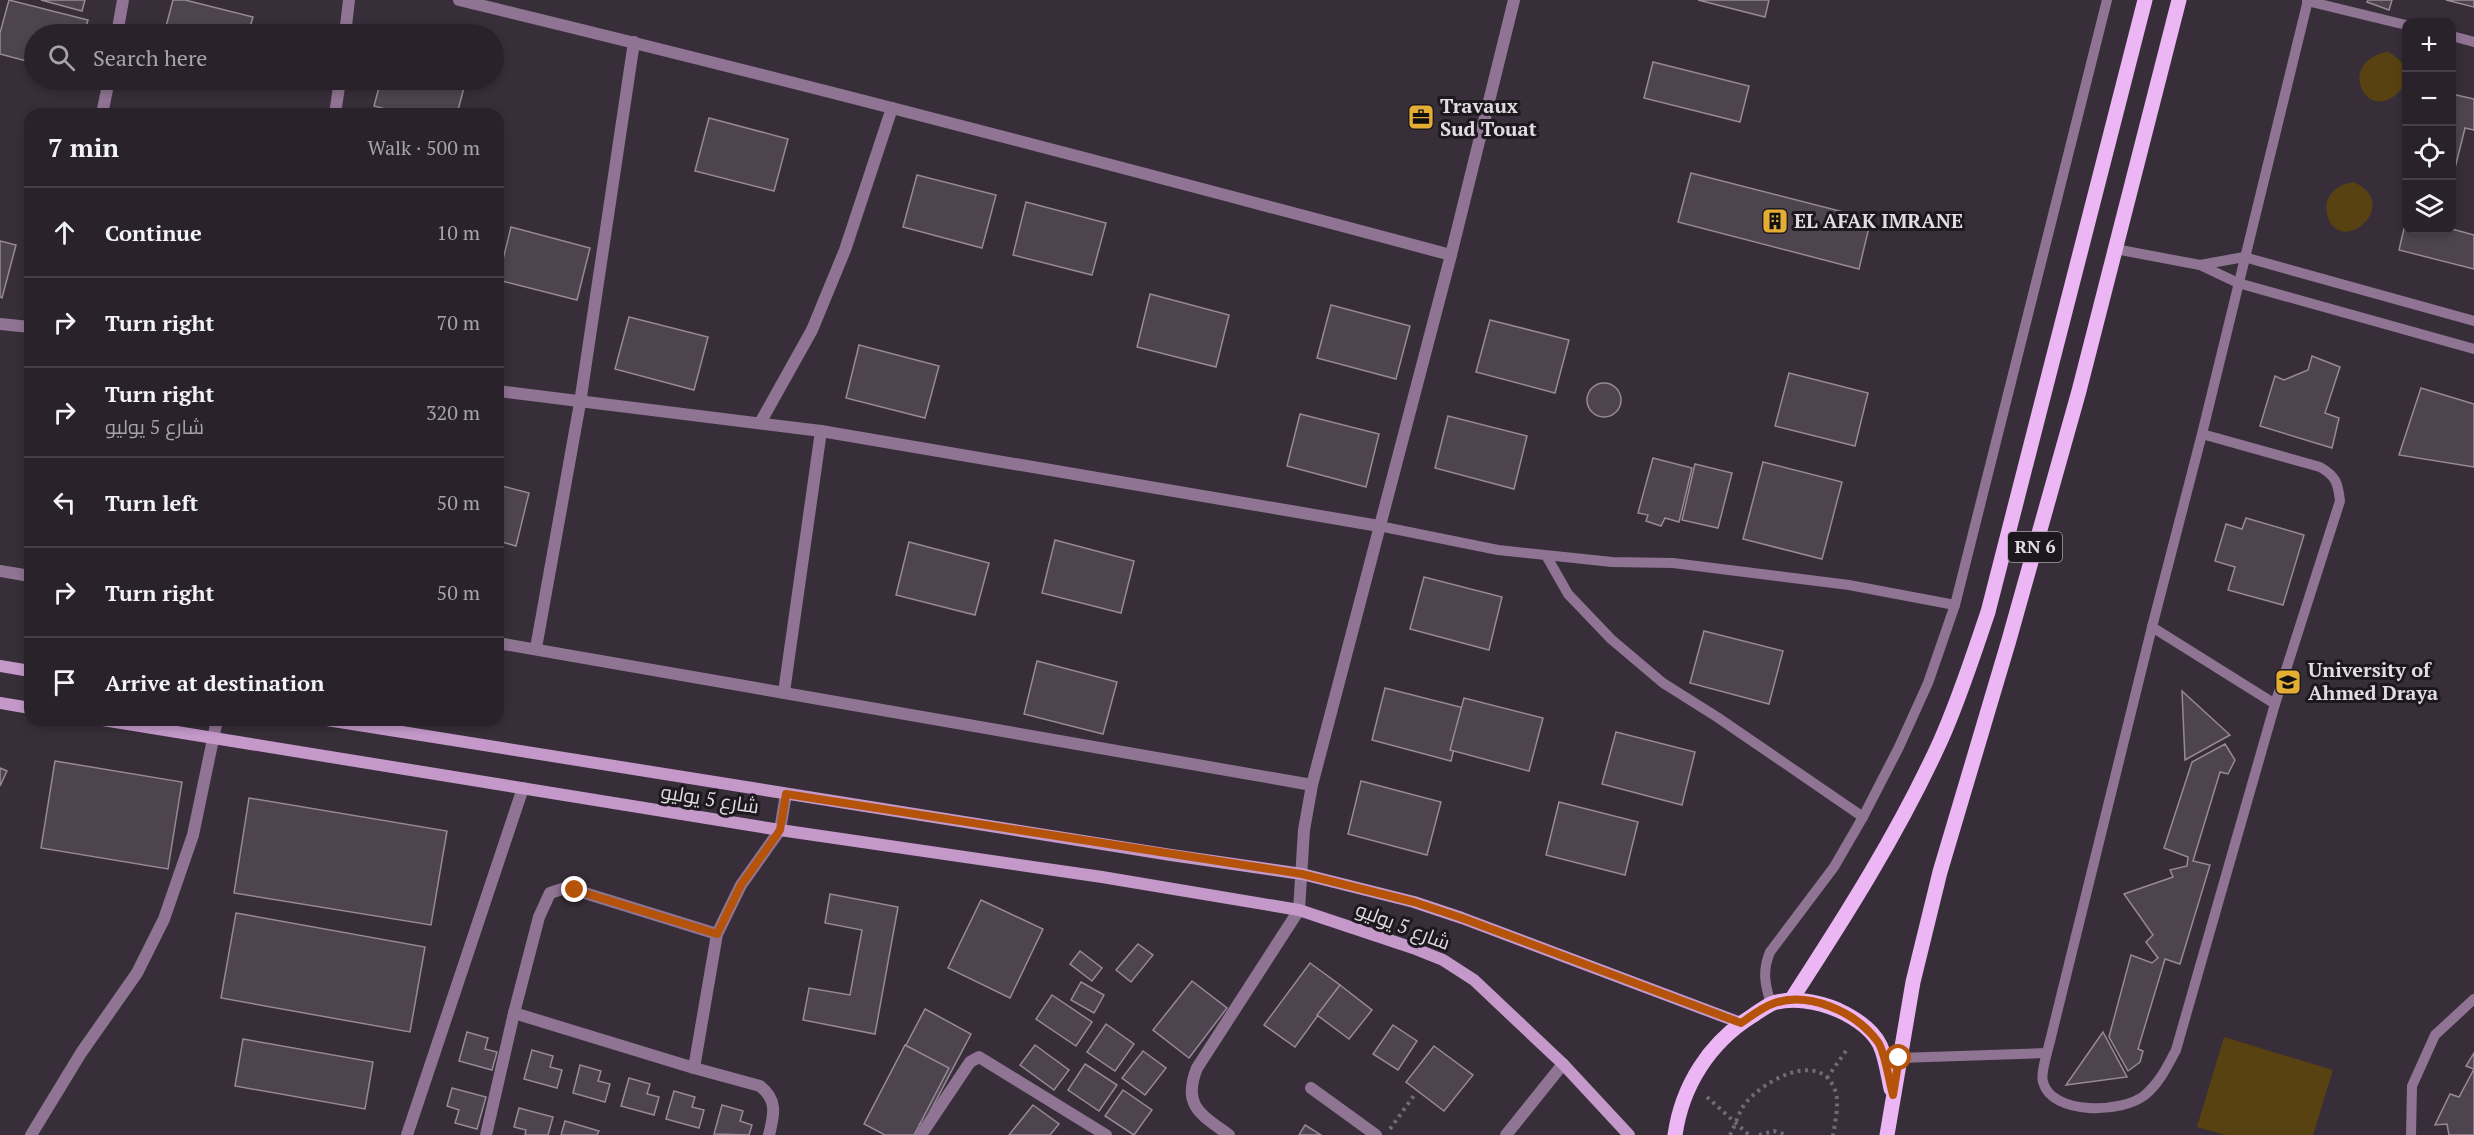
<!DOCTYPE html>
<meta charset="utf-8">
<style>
body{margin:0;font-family:"PT Serif",Cairo,serif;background:#352f37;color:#f1f3f6}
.controls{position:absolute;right:18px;top:18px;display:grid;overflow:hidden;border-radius:12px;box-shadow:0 3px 9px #0003}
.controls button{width:54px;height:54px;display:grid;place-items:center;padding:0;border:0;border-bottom:2px solid #453f47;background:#29222b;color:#f1f3f6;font:30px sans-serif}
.stop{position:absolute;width:18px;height:18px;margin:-14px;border:4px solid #b45309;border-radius:50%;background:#fff}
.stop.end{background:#b45309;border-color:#fff;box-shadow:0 2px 6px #0008}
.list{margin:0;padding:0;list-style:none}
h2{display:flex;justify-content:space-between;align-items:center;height:78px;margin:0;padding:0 24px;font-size:26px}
h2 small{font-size:20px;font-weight:400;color:#a5a4a9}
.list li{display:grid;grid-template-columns:39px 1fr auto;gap:18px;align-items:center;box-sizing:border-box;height:90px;padding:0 24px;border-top:2px solid #453f47}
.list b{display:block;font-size:22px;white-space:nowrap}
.list p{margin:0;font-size:20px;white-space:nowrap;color:#a5a4a9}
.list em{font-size:20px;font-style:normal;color:#a5a4a9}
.icon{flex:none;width:33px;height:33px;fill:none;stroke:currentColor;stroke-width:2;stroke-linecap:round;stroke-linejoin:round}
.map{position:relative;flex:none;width:2474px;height:1135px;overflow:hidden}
.search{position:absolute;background:#29222b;box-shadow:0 3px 9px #0003;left:24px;top:24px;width:480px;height:66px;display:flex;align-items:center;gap:15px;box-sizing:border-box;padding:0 21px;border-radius:33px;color:#a5a4a9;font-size:22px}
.panel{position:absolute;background:#29222b;box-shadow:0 3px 9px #0003;left:24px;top:108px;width:480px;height:618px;border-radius:18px}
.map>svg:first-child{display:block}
.green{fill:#584212}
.building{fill:#4d444f;stroke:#958a96;stroke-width:1.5}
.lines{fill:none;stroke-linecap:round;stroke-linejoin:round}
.path{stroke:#726a74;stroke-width:4;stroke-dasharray:3 4.5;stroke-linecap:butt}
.lane{stroke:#8f7493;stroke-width:10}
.street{stroke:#8f7493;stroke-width:12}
.secondary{stroke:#c499ca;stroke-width:12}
.primary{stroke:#ecb5f4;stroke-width:15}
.route{stroke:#b45309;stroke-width:8}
.labels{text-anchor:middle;stroke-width:6;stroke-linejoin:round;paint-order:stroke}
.shield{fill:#1c181d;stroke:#a6a0a7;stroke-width:1.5}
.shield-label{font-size:18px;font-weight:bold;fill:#e1dbe2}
.poi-label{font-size:20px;font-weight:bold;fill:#e1dbe2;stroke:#1c181d;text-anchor:start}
.street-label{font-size:20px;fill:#e1dbe2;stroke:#1c181d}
</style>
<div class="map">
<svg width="2474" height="1135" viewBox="0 0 2474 1135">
<rect width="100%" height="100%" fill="#372e39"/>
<!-- green -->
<g class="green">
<path d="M2388 52C2436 76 2375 126 2361 87 2354 67 2371 54 2388 52Z"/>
<path d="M2354 182C2403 205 2341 257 2328 217 2321 197 2337 184 2354 182Z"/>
<polygon points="2224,1037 2333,1070 2313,1135 2225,1135 2197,1127"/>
</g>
<!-- building -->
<g class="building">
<polygon points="9,0 88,20 84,34 34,34 34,63 0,54 0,33"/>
<polygon points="41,0 85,0 82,11"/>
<polygon points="173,0 185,0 253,17 248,34 164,34"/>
<polygon points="1698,0 1769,0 1765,17"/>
<polygon points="2368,0 2392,0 2389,10 2367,2"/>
<polygon points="2446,0 2474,0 2474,7"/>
<polygon points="1653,62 1749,86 1740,122 1644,98"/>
<polygon points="381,80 466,80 457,114 404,114 374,106"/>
<polygon points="2452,94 2474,99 2474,130 2465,128 2452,180"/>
<polygon points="709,118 788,139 774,191 695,171"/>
<polygon points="1691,173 1871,219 1859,269 1678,222"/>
<polygon points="917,175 996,195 982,248 903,227"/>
<polygon points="1026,202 1106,223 1092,275 1013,255"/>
<polygon points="2406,220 2406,230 2452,229 2474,235 2474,269 2399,250"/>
<polygon points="511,227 590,248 577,300 498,280"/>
<polygon points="0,241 16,245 2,298 0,297"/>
<polygon points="1150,294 1229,315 1216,367 1137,347"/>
<polygon points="1331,305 1410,326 1396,379 1317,358"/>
<polygon points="629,317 708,337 694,390 615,369"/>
<polygon points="1490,320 1569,340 1555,393 1476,372"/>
<polygon points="859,345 939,366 925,418 846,398"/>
<polygon points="2312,356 2340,367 2325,413 2339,418 2332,448 2260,426 2275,376 2284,380 2308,370"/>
<polygon points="1789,373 1868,393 1855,446 1775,426"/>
<circle cx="1604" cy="400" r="17"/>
<polygon points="2421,388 2474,404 2474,467 2399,455"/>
<polygon points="1300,414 1379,434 1366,487 1287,466"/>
<polygon points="1448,416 1527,436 1514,489 1435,468"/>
<polygon points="1653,458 1692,468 1679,522 1665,518 1661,526 1646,521 1648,515 1638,513"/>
<polygon points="1763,462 1842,482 1822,559 1743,539"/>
<polygon points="1695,464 1732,473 1718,528 1682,520"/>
<polygon points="498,485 529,493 516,546 498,541"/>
<polygon points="2246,518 2304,535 2283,605 2228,590 2235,567 2215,561 2226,524 2242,529"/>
<polygon points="1055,540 1134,561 1121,613 1042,593"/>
<polygon points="909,542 989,563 975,615 896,595"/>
<polygon points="1424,577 1502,597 1489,650 1410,629"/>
<polygon points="1704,631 1783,651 1769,704 1690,683"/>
<polygon points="1037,661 1117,682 1103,734 1024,714"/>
<polygon points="1385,688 1464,708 1451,761 1372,740"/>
<polygon points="2182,691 2230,735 2185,760"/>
<polygon points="1464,698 1543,718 1529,771 1450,750"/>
<polygon points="1616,732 1695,752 1682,805 1602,784"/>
<polygon points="2225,744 2235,760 2228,774 2220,772 2193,861 2210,865 2180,964 2165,959 2138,1049 2143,1051 2140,1062 2128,1071 2109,1037 2131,955 2152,963 2158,958 2146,942 2153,935 2124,894 2173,877 2170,870 2187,866 2188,857 2164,848 2192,762"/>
<polygon points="55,761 182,782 168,869 41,848"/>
<polygon points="0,768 7,771 0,786"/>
<polygon points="1361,781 1441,802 1427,855 1348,834"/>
<polygon points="249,798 447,831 431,925 234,893"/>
<polygon points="1559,802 1638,822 1625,875 1546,855"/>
<polygon points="830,894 898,907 875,1034 803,1020 809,988 850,995 862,930 825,923"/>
<polygon points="981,900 1043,929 1010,998 948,968"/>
<polygon points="236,913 425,947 410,1032 221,998"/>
<polygon points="1138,944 1153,955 1131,982 1116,970"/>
<polygon points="1080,951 1102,968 1092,981 1070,964"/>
<polygon points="1310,963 1340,985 1295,1047 1264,1025"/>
<polygon points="1192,981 1227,1008 1189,1058 1153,1030"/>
<polygon points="1081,982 1104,995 1094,1013 1071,1000"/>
<polygon points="1340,985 1372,1010 1349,1039 1317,1015"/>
<polygon points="1052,995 1092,1022 1076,1046 1036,1019"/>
<polygon points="925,1009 971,1034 923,1125 877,1100"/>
<polygon points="1106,1024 1134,1044 1115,1071 1087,1052"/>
<polygon points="1393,1025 1417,1041 1398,1070 1373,1054"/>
<polygon points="467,1032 488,1038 485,1049 497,1052 492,1070 459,1061"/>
<polygon points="2103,1032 2127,1077 2066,1085"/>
<polygon points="243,1039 373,1062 365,1109 235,1086"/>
<polygon points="905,1045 949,1068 914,1135 885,1135 864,1124"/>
<polygon points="1035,1045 1069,1070 1054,1090 1020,1065"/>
<polygon points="1434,1046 1473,1075 1444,1111 1406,1082"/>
<polygon points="532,1050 553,1056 550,1067 562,1070 557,1088 524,1079"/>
<polygon points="1143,1051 1166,1068 1145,1095 1122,1078"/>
<polygon points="2474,1053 2474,1135 2449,1135 2447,1124 2435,1125 2450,1094 2459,1097 2474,1069 2466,1066"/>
<polygon points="1085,1064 1117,1085 1099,1111 1068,1090"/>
<polygon points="580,1065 601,1071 598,1081 610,1084 605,1102 573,1093"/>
<polygon points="629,1078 650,1084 647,1094 659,1097 654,1115 621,1106"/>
<polygon points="452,1088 486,1097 477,1129 455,1123 459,1110 447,1106"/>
<polygon points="1123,1090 1152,1110 1134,1135 1105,1116"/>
<polygon points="674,1091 695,1097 692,1107 704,1110 699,1128 666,1119"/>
<polygon points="722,1105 743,1111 740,1121 752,1125 749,1135 714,1134"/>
<polygon points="1033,1105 1059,1124 1050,1135 1009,1135"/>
<polygon points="519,1108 553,1117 548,1135 525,1135 526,1130 514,1127"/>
<polygon points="565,1121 599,1131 597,1135 561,1135"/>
<polygon points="1305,1125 1321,1135 1299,1135"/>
</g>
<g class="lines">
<!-- path -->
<g class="path">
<polyline points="1827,1078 1848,1048"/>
<polyline points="1707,1097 1749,1135"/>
<polyline points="1390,1129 1415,1094"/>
<path d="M1730 1135C1735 1126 1738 1114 1744 1105 1762 1081 1822 1047 1836 1093 1839 1103 1835 1124 1833 1135"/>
<polyline points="1759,1135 1774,1131 1786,1135"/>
</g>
<!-- lane -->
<g class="lane">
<polyline points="2307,1 2406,25"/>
<polyline points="2452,36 2474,42"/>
<polyline points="2115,249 2200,265"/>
<polyline points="2474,321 2244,257 2200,265 2238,283 2474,349"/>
<path d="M2202 434 2320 467C2336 476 2338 483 2340 501L2275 704 2176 1050C2167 1067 2160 1082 2145 1095 2123 1113 2052 1116 2043 1082 2040 1073 2049 1047 2051 1037L2152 627 2202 434 2308 0"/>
<polyline points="1379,526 1498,550 1612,562 1673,563 1849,585 1955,605"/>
<polyline points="1547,557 1568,594 1611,639 1663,683 1717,717 1863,817"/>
<polyline points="2152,627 2275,704"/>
<path d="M1771 1004C1765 985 1762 971 1770 952L1834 867 1863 817 1899 747 1928 683 1955 605 2107 0"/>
<polyline points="1899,1058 2047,1053"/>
<polyline points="2411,1135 2412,1086 2435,1035 2474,999"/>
</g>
<!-- street -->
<g class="street">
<path d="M459 0C791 80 1121 167 1451 255"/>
<polyline points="117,34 123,0"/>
<polyline points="345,34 349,0"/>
<polyline points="102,114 109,80"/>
<polyline points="335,114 340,80"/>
<polyline points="0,324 30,327"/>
<polyline points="498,391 821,431 1379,526"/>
<polyline points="760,423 812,330 845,250 892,108"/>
<polyline points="0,571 30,576"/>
<polyline points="498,643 1312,785"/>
<polyline points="536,648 580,403 634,42"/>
<polyline points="784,692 821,431"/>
<path d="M514 1013 694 1068 760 1086C778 1100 774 1115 769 1135"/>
<polyline points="694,1068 717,934 741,885 780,830 786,794"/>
<polyline points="1311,1088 1376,1135"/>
<polyline points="31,1135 81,1053 137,973 164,919 193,835 217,720"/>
<polyline points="407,1135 523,788"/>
<polyline points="486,1135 514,1013 539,917 550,893 562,889 575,890 717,934"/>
<polyline points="921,1135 970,1062 979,1057 1106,1135"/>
<path d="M1229 1135C1200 1114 1182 1105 1197 1068L1299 910 1304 830 1312 785 1451 255 1514 0"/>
<polyline points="1506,1135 1563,1064"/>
</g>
<!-- secondary -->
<g class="secondary">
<polyline points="0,666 30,671"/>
<polyline points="0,703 30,708"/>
<polyline points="103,720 780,830 1102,877 1299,910 1413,948 1443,960 1474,980 1563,1064 1629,1135"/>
<polyline points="327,720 1171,855 1302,874 1414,902 1462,918 1741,1023"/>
</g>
<!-- primary -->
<g class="primary">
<path d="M1791 1000C1845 917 1899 832 1940 742 1959 700 1973 656 1988 612L2145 0"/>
<path d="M1675 1135C1682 1086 1709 1043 1752 1016 1758 1012 1765 1007 1771 1004 1791 996 1819 1002 1838 1010 1853 1017 1872 1029 1880 1045 1886 1058 1888 1075 1891 1089"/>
<polyline points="1887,1135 1913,982 1940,872 2009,640 2079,391 2179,0"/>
</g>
</g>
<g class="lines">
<!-- route -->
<path class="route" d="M575 890 717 934 741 885 780 830 786 794 1302 874 1414 902 1462 918 1741 1023C1750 1017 1761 1008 1772 1004 1808 990 1856 1012 1878 1042 1885 1052 1889 1081 1893 1095L1899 1058"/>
</g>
<!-- icons -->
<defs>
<symbol id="office-square" viewBox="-11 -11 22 22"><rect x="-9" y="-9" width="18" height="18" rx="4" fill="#e4ae35" stroke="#1c181d"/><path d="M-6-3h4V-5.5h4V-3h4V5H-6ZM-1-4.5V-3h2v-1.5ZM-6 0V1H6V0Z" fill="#111"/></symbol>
<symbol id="building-square" viewBox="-11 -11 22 22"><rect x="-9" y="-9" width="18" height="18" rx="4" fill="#e4ae35" stroke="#1c181d"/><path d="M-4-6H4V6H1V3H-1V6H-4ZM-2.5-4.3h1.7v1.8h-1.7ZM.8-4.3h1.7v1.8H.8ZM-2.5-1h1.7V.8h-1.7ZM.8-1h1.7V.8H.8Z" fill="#111"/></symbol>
<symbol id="university-square" viewBox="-11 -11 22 22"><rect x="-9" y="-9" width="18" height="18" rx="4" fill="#e4ae35" stroke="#1c181d"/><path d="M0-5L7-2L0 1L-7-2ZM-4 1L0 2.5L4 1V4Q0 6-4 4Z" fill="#111"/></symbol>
</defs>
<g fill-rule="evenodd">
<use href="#office-square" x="1406" y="102" width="30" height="30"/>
<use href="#building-square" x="1760" y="206" width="30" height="30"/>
<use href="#university-square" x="2273" y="667" width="30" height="30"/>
</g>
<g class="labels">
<!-- shield labels -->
<rect class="shield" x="2008" y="532" width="54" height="30" rx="4.5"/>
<g class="shield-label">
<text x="2035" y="553">RN 6</text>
</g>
<!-- poi labels -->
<g class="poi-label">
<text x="1440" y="113">Travaux<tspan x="1440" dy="23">Sud Touat</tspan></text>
<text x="1794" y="228">EL AFAK IMRANE</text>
<text x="2308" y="677">University of<tspan x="2308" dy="23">Ahmed Draya</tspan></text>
</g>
<!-- street labels -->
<g class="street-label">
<text transform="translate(710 799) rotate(9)" y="7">شارع 5 يوليو</text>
<text transform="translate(1403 926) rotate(21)" y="7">شارع 5 يوليو</text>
</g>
</g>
</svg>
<div class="controls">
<button>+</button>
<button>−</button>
<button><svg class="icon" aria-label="locate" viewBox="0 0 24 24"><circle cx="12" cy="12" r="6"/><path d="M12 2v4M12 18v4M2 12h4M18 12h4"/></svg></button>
<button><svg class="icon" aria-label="layers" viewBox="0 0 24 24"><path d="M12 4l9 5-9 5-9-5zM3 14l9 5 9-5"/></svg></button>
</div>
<div class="stop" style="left:1899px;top:1058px"></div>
<div class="stop end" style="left:575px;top:890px"></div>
<div class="search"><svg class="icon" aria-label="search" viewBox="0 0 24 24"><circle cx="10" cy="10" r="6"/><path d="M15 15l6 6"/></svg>Search here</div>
<section class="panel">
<h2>7 min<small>Walk · 500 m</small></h2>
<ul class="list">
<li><svg class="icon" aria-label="ahead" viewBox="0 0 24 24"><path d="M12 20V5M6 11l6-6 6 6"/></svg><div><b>Continue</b></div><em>10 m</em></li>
<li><svg class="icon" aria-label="right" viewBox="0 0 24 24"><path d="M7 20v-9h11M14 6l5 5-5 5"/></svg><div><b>Turn right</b></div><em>70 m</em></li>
<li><svg class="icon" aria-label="right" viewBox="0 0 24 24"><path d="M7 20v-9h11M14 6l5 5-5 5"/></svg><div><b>Turn right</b><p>شارع 5 يوليو</p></div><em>320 m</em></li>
<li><svg class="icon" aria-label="left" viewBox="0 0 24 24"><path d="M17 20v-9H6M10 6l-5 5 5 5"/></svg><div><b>Turn left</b></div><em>50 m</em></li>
<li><svg class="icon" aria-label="right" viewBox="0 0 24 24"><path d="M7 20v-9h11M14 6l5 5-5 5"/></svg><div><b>Turn right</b></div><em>50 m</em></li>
<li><svg class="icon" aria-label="arrive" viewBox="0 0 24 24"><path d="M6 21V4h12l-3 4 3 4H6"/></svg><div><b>Arrive at destination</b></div></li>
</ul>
</section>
</div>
